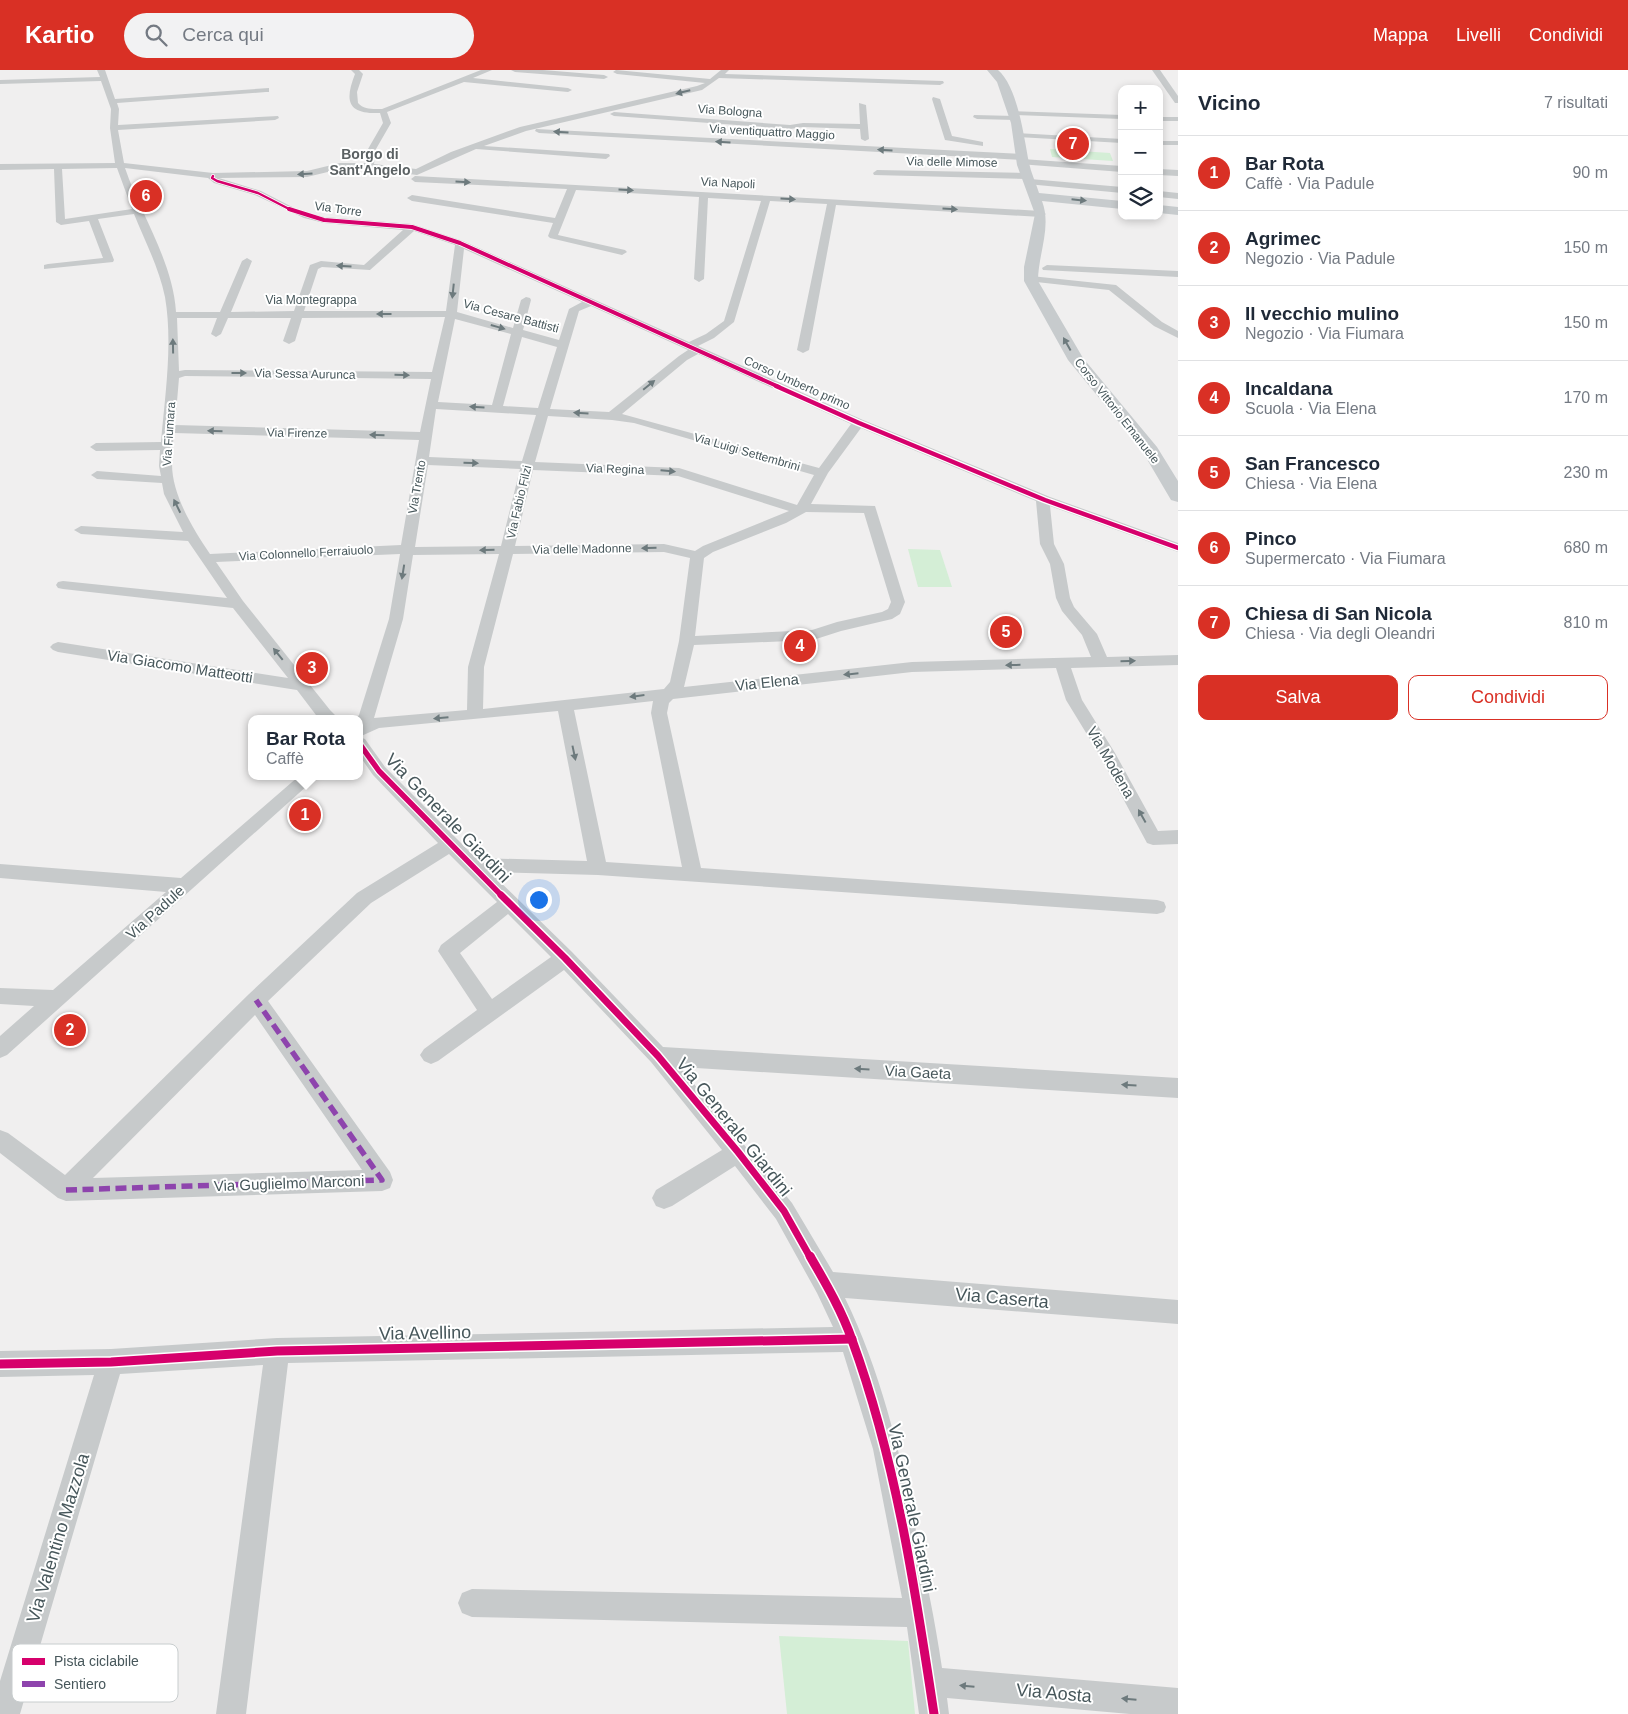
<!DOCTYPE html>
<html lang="it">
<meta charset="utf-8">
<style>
body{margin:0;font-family:Helvetica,sans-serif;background:#f2f2f3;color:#1f2937}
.controls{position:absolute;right:15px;top:15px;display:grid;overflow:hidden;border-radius:10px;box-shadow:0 2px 8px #0003}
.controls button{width:45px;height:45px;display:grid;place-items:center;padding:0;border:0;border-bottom:1px solid #e0e1e3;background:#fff;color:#1f2937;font:25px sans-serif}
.you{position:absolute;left:538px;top:829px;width:18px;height:18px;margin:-12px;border:4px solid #fff;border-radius:50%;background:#1a73e8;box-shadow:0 0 0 8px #1a73e833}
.badge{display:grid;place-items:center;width:32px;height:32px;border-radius:50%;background:#d93025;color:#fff;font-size:16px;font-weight:700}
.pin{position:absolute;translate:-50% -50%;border:2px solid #fff;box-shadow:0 1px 5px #0006}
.popup{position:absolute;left:248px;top:645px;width:115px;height:65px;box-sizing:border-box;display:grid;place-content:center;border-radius:10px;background:#fff;filter:drop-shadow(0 1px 4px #0005);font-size:16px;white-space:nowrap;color:#747a83}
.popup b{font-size:19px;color:#1f2937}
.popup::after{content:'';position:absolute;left:50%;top:100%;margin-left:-10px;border:10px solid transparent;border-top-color:#fff}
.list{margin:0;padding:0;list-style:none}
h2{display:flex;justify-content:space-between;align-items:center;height:65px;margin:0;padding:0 20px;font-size:21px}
h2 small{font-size:16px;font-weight:400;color:#747a83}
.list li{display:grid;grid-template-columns:32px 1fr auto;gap:15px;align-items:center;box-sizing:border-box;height:75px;padding:0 20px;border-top:1px solid #e0e1e3}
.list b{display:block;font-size:19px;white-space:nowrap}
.list p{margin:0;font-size:16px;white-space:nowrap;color:#747a83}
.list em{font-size:16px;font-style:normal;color:#747a83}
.actions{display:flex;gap:10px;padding:15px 20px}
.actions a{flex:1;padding:11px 0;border:1px solid #d93025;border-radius:10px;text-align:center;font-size:18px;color:#d93025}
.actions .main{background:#d93025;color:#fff}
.icon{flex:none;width:28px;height:28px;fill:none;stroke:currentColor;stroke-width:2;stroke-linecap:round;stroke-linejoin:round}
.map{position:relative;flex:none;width:1178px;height:1644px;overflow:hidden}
header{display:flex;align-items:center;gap:30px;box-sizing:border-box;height:70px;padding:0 25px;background:#d93025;color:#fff}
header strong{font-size:24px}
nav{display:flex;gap:28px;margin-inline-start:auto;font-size:18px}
.search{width:350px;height:45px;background:#f2f2f3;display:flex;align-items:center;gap:12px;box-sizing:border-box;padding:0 18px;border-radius:28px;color:#747a83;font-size:19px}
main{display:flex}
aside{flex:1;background:#fff}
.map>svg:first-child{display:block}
</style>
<header>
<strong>Kartio</strong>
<div class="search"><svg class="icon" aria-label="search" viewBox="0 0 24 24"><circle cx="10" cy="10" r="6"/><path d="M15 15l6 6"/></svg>Cerca qui</div>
<nav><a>Mappa</a><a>Livelli</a><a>Condividi</a></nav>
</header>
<main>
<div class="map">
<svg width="1178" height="1644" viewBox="0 0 1178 1644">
<rect width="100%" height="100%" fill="#f0efef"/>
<g fill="#d4eed6">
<path d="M 1050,79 L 1110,83 L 1113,91 L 1052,87 Z"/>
<path d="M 908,479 L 940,480 L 952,517 L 918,517 Z"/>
<path d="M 779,1566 L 908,1571 L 915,1644 L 787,1644 Z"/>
</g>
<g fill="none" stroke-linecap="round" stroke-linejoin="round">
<g fill="#c7cacb" fill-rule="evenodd">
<path d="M 97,0 L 105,0 L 115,29 L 269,18 L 269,22 L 266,22 L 117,33 L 119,39 L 118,55 L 278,46 L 279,48 L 275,50 L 118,60 L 124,93 L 213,103 L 307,101 L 340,93 L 366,93 L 368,79 L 383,53 L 380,43 C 348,44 344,32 355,4 L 351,0 L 359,0 L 363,4 L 357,22 L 358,33 C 364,40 373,39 382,39 L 481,0 L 492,0 L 473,8 L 568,18 L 572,20 L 568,22 L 464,12 L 387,42 L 391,53 L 376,79 L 374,94 L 416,99 L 451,82 L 520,57 L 697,16 L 705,13 L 617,4 L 613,2 L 616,0 L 710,9 L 721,0 L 729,0 L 725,4 L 943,11 L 944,13 L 940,15 L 719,8 L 702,20 L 526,61 L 484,76 L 609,84 L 610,86 L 606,89 L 476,79 L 417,105 L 370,99 L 340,99 L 307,107 L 219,108 L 261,121 L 298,140 L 324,147 L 412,154 L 463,171 L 689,272 L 706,264 L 724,251 L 761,131 L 708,128 L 704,209 L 699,212 L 694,209 L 699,127 L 576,120 L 558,165 L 625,180 L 627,182 L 622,185 L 550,168 L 548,166 L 553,153 L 412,131 L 407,128 L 412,125 L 555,148 L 567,119 L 415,112 L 411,109 L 415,106 L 1041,141 L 1046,144 L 1041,147 L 836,135 L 809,280 L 803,283 L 797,280 L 827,134 L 770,131 L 734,252 L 714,268 L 698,276 L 863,350 L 1050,427 L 1178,473 L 1178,482 L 1050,436 L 1054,474 L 1064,494 L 1070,528 L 1074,537 L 1097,564 L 1107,587 L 1178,585 L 1178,595 L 1071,598 L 1082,630 L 1115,683 L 1158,761 L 1178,760 L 1178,774 L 1153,775 L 1147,773 L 1099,684 L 1066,630 L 1056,598 L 912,602 L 673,629 L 669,633 L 667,643 L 701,798 L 1157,830 L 1164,832 L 1166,837 L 1164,842 L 1157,844 L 598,805 L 490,802 L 572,882 L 663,977 L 1178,1008 L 1178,1028 L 680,997 L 792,1133 L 833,1202 L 1178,1230 L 1178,1254 L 845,1228 C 880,1300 899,1378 915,1456 C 925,1503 935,1550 942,1598 L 1178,1618 L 1178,1644 L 1130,1644 L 947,1628 L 949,1644 L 919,1644 L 907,1557 L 472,1547 L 462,1543 L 458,1533 L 462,1523 L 472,1519 L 902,1528 L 873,1379 L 843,1282 L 288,1293 L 246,1644 L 216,1644 L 263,1295 L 120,1304 L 20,1644 L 0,1644 L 0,1611 L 94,1305 L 0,1307 L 0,1281 L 111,1279 L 277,1268 L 833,1257 L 817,1223 L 776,1149 L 735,1096 L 672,1136 L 664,1139 L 656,1136 L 652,1128 L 656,1120 L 722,1080 L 651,992 L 564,900 L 438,991 L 431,994 L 424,991 L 420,985 L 424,979 L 477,940 L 438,881 L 441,875 L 497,832 L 449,784 L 371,833 L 268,931 L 390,1102 L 393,1110 L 390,1118 L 382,1121 L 66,1131 L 58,1128 L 0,1083 L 0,1060 L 8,1063 L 65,1105 L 249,924 L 357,823 L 438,773 L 373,705 L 359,685 L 359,667 L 365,669 L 385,697 L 476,788 L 587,791 L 558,641 L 379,658 L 359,667 L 359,649 L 356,649 L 359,645 L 389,549 L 400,484 L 216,492 L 243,531 L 330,640 L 339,649 L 319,649 L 297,620 L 58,582 L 53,580 L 50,577 L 53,574 L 58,572 L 288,608 L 233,538 L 63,519 L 58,518 L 56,515 L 58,512 L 63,511 L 227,528 L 188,471 L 81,464 L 74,460 L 81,456 L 183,462 L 164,424 L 162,413 L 97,409 L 91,405 L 97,401 L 161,406 L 159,396 L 160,380 L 96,381 L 90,377 L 96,373 L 161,372 C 165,325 173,274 165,227 C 159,198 145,171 134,144 L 98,149 L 114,190 L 113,192 L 44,199 L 44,195 L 48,194 L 103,188 L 89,151 L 61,155 L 56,152 L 54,99 L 0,100 L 0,94 L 115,93 L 110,58 L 111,39 L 101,11 L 0,14 L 0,10 L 100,7 ZM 117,98 L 132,139 L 65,149 L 62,99 ZM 125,98 L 208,108 L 214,113 L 255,125 L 304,148 L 324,153 L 403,160 L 364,195 L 321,191 L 310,195 L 294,241 L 231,242 L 252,191 L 247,188 L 242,191 L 220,242 L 176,242 C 173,192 141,145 125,98 ZM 414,161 L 455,175 L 446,241 L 304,241 L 318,199 L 322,197 L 370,200 ZM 464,179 L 582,232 L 569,239 L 559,270 L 523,260 L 531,230 L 530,228 L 526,227 L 521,230 L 513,258 L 457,242 ZM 591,236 L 688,280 L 679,286 L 609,342 L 550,339 L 579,241 ZM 445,247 L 432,302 L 185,300 L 179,301 L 177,248 L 217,248 L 211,264 L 216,267 L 221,264 L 228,248 L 291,248 L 283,271 L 289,274 L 295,271 L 302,248 ZM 455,249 L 511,264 L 492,335 L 438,332 ZM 522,267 L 557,277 L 538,338 L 503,336 ZM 698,284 L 851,354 L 819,398 L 622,344 L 687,290 ZM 185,306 L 431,309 L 420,362 L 175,355 L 179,308 ZM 436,339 L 536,345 L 522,391 L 429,387 ZM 548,346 L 612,350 L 634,353 L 814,405 L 797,435 L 679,398 L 535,392 ZM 861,358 L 1036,431 L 1040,474 L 1050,494 L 1056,528 L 1062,541 L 1082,565 L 1091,587 L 912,592 L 684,617 L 694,575 L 813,570 L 841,561 L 892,549 L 900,544 L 905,532 L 875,436 L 811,434 L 828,403 ZM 174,363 L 419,370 L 401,475 L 210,484 C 193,459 172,425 172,394 C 172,384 173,373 174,363 ZM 428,395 L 520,399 L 501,476 L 415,477 ZM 533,400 L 678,406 L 789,441 L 703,476 L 695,481 L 664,474 L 515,476 ZM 806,442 L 864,443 L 891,532 L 888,539 L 882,542 L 837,552 L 812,560 L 695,566 L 704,488 L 713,482 L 786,453 ZM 664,482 L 690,488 L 679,571 L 670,612 L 664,619 L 483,639 L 484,597 L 513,484 ZM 499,484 L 468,597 L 467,640 L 374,648 L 403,549 L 413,485 ZM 653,631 L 651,643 L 682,797 L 606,792 L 574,640 ZM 508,844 L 551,887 L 492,929 L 460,883 ZM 255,945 L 362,1100 L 93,1108 Z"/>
<path d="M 511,0 L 543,0 L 604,5 L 608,7 L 604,9 L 515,2 Z"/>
<path d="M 1152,0 L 1160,0 L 1178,26 L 1178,33 L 1175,33 Z"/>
<path d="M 933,27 L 940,29 L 952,66 L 983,72 L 983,76 L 945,70 L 932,29 Z"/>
<path d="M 859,33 L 866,35 L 869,69 L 865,71 L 861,69 L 860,59 L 803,57 L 790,59 L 614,46 L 610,44 L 614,42 L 790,55 L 803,53 L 860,54 Z"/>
<path d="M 1010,41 L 1122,45 L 1122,49 L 1013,45 L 1009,43 Z"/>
<path d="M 974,45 L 1015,46 L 1019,48 L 1015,50 L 977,49 L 973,47 Z"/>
<rect x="1159" y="47" width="19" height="4"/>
<path d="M 536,59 L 1021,84 L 1025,87 L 1021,90 L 539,63 L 535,61 Z"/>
<path d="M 1015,63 L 1122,69 L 1122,73 L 1018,67 L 1015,67 Z"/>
<rect x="1159" y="71" width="19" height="4"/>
<path d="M 1022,89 L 1122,96 L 1122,102 L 1019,94 L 1019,90 Z"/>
<path d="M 1159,99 L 1178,100 L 1178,106 L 1159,105 Z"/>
<path d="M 877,100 L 1027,103 L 1031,106 L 1027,109 L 874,105 L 873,103 Z"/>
<path d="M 1030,109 L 1122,117 L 1122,123 L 1027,114 L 1027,110 Z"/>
<path d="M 1159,121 L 1178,123 L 1178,129 L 1159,127 Z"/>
<path d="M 1047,195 L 1178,201 L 1178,207 L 1043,200 L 1042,198 Z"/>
<path d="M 1031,206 L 1116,215 L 1162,252 L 1178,261 L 1178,268 L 1154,256 L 1109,220 L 1027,211 L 1027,207 Z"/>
<path d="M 299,706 L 318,706 L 7,985 L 0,988 L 0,966 L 34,936 L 0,934 L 0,918 L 53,920 L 166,822 L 0,808 L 0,794 L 181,808 Z"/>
</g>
<g fill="#c7cbcd" fill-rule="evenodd">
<path d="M 987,0 L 998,0 C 1018,17 1024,68 1029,93 C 1031,103 1036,113 1039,123 L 1122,131 L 1122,139 L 1042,131 C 1052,157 1038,184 1038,211 L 1083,288 L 1157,377 L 1178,411 L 1178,432 L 1171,430 L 1141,379 L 1068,290 L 1024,211 L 1024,197 L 1035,144 L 1017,95 L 1011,53 L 997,12 Z"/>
<path d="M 1159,135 L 1178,137 L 1178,145 L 1159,143 Z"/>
</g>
<path stroke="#8e44ad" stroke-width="5.5" stroke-dasharray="11 5.5" stroke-linecap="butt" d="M 66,1120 L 382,1110 L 256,930"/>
<g stroke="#fff" stroke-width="4">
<path id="cycleway-far5" d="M 213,106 L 212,108 L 217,111 L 258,123 L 291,140"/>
</g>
<g stroke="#fff" stroke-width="5.5">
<path id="cycleway-far4" d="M 289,139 L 324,150 L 412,157 L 460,173 L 779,317"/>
</g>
<g stroke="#fff" stroke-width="7">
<path id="cycleway-far3" d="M 776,316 L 859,353 L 1045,430 L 1178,478"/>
</g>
<g stroke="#fff" stroke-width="8">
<path id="cycleway-far2" d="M 359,673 L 379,701 L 502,826"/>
</g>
<g stroke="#fff" stroke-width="10">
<path id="cycleway-far1" d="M 501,825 L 565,888 L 658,986 L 738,1082 L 784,1141 L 810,1187"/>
</g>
<g stroke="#fff" stroke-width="12">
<g id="cycleway">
<path d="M 810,1186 C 825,1212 842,1241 852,1270 C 896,1390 915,1518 934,1644"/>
<path d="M 0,1294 L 111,1292 L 277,1281 L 852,1269"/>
</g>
</g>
<use href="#cycleway-far5" stroke="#d6006c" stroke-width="2.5"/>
<use href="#cycleway-far4" stroke="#d6006c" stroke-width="4"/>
<use href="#cycleway-far3" stroke="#d6006c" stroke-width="4.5"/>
<use href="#cycleway-far2" stroke="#d6006c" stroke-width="5.5"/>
<use href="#cycleway-far1" stroke="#d6006c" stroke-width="7"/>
<use href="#cycleway" stroke="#d6006c" stroke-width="9"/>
</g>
<defs><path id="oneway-solid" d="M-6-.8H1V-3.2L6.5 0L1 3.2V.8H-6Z" transform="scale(1.25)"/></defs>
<g fill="#6d7a7d">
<use href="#oneway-solid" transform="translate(683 22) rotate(166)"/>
<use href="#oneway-solid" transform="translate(561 62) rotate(-176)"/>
<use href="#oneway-solid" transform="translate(723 72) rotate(-177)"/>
<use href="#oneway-solid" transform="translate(885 80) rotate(-177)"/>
<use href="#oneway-solid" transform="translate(305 104) rotate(176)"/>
<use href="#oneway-solid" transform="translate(463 112) rotate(3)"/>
<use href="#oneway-solid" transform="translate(626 120) rotate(3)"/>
<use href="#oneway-solid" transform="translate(788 129) rotate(3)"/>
<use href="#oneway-solid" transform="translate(1079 130) rotate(6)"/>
<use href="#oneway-solid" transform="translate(950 139) rotate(3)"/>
<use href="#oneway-solid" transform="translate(344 196) rotate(-176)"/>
<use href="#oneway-solid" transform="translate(453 221) rotate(96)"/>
<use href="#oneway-solid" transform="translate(384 244) rotate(-180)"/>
<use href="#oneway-solid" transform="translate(498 257) rotate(16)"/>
<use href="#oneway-solid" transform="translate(1067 274) rotate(-119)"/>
<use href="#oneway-solid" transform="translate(173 276) rotate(-91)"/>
<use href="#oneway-solid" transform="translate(239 303)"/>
<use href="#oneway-solid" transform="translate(402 305) rotate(1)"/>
<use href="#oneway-solid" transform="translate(649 315) rotate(-39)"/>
<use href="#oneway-solid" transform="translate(477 337) rotate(-177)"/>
<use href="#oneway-solid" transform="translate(581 343) rotate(-176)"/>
<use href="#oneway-solid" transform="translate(215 361) rotate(-179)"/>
<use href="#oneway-solid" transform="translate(377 365) rotate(-179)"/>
<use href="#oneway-solid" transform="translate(471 393) rotate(2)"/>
<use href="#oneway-solid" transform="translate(668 401) rotate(5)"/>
<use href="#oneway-solid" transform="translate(177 436) rotate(-116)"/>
<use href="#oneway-solid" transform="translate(649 478) rotate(179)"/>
<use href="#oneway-solid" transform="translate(487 480) rotate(179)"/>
<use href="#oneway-solid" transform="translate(403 502) rotate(99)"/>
<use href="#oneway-solid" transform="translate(278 584) rotate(-129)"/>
<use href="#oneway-solid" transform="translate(1128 591) rotate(-1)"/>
<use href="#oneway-solid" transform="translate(1013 595) rotate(179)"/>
<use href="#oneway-solid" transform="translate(851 604) rotate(174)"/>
<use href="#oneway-solid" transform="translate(637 626) rotate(173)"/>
<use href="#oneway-solid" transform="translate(441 648) rotate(175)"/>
<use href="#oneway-solid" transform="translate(574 683) rotate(78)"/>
<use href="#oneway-solid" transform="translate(1142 746) rotate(-119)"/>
<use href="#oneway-solid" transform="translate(862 999) rotate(-177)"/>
<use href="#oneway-solid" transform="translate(1129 1015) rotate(-177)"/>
<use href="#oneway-solid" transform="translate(967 1616) rotate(-175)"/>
<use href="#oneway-solid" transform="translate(1129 1629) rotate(-175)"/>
</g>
<g text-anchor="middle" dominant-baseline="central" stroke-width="4" stroke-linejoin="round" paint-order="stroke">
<g font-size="12" fill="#47575b" stroke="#fff">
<text transform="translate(730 41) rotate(4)">Via Bologna</text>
<text transform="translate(772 62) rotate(3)">Via ventiquattro Maggio</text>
<text transform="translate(952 92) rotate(1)">Via delle Mimose</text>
<text transform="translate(728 113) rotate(3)">Via Napoli</text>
<text transform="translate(338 139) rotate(8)">Via Torre</text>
<text x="311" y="230">Via Montegrappa</text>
<text transform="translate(511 246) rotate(15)">Via Cesare Battisti</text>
<text transform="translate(305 304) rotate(1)">Via Sessa Aurunca</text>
<text transform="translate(797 313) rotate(24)">Corso Umberto primo</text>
<text transform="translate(1117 341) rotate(52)">Corso Vittorio Emanuele</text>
<text transform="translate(297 363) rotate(1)">Via Firenze</text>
<text transform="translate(169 364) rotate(-86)">Via Fiumara</text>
<text transform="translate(747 382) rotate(16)">Via Luigi Settembrini</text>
<text transform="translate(615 399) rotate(2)">Via Regina</text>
<text transform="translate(417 417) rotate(-80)">Via Trento</text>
<text transform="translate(519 432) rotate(-77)">Via Fabio Filzi</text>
<text transform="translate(582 479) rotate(-1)">Via delle Madonne</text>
<text transform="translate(306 483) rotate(-3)">Via Colonnello Ferraiuolo</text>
</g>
<g font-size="14" font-weight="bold" fill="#5b6163" stroke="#fff">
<text x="370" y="84">Borgo di<tspan x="370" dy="16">Sant'Angelo</tspan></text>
</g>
<g font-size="15" fill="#47575b" stroke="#fff">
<text transform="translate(180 596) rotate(9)">Via Giacomo Matteotti</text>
<text transform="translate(767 612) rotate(-6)">Via Elena</text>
<text transform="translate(1111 692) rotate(60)">Via Modena</text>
<text transform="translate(155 842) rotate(-42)">Via Padule</text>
<text transform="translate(918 1002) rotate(3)">Via Gaeta</text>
<text transform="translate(289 1113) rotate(-2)">Via Guglielmo Marconi</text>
</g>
<g font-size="18" fill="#47575b" stroke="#fff">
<text transform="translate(448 748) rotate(46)">Via Generale Giardini</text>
<text transform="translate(734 1057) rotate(51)">Via Generale Giardini</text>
<text transform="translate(1002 1228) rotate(5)">Via Caserta</text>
<text transform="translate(425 1263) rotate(-1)">Via Avellino</text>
<text transform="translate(912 1438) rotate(78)">Via Generale Giardini</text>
<text transform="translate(58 1468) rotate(-73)">Via Valentino Mazzola</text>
<text transform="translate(1054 1623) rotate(5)">Via Aosta</text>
</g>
</g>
<rect x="12" y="1574" width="166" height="58" rx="8" fill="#fff" stroke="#c8cdce" stroke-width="1"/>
<rect x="22" y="1588" width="23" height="7" fill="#d6006c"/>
<rect x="22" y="1611" width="23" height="6" fill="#8e44ad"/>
<g font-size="14" fill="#47575b">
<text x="54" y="1596">Pista ciclabile</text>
<text x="54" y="1619">Sentiero</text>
</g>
</svg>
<div class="controls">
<button>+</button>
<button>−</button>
<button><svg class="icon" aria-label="layers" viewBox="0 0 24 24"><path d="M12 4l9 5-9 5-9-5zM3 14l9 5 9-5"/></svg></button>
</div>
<div class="you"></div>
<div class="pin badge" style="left:305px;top:745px">1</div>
<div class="popup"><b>Bar Rota</b>Caffè</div>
<div class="pin badge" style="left:70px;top:960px">2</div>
<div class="pin badge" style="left:312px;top:598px">3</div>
<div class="pin badge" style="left:800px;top:576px">4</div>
<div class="pin badge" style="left:1006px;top:562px">5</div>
<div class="pin badge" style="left:146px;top:126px">6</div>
<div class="pin badge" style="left:1073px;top:74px">7</div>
</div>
<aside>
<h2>Vicino<small>7 risultati</small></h2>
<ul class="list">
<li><span class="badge">1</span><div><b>Bar Rota</b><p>Caffè · Via Padule</p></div><em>90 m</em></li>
<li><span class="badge">2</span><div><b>Agrimec</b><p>Negozio · Via Padule</p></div><em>150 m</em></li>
<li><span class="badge">3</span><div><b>Il vecchio mulino</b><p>Negozio · Via Fiumara</p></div><em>150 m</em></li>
<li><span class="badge">4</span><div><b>Incaldana</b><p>Scuola · Via Elena</p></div><em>170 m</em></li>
<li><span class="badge">5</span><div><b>San Francesco</b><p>Chiesa · Via Elena</p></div><em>230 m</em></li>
<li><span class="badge">6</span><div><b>Pinco</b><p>Supermercato · Via Fiumara</p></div><em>680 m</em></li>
<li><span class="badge">7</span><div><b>Chiesa di San Nicola</b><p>Chiesa · Via degli Oleandri</p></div><em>810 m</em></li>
</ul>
<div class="actions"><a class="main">Salva</a><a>Condividi</a></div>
</aside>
</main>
